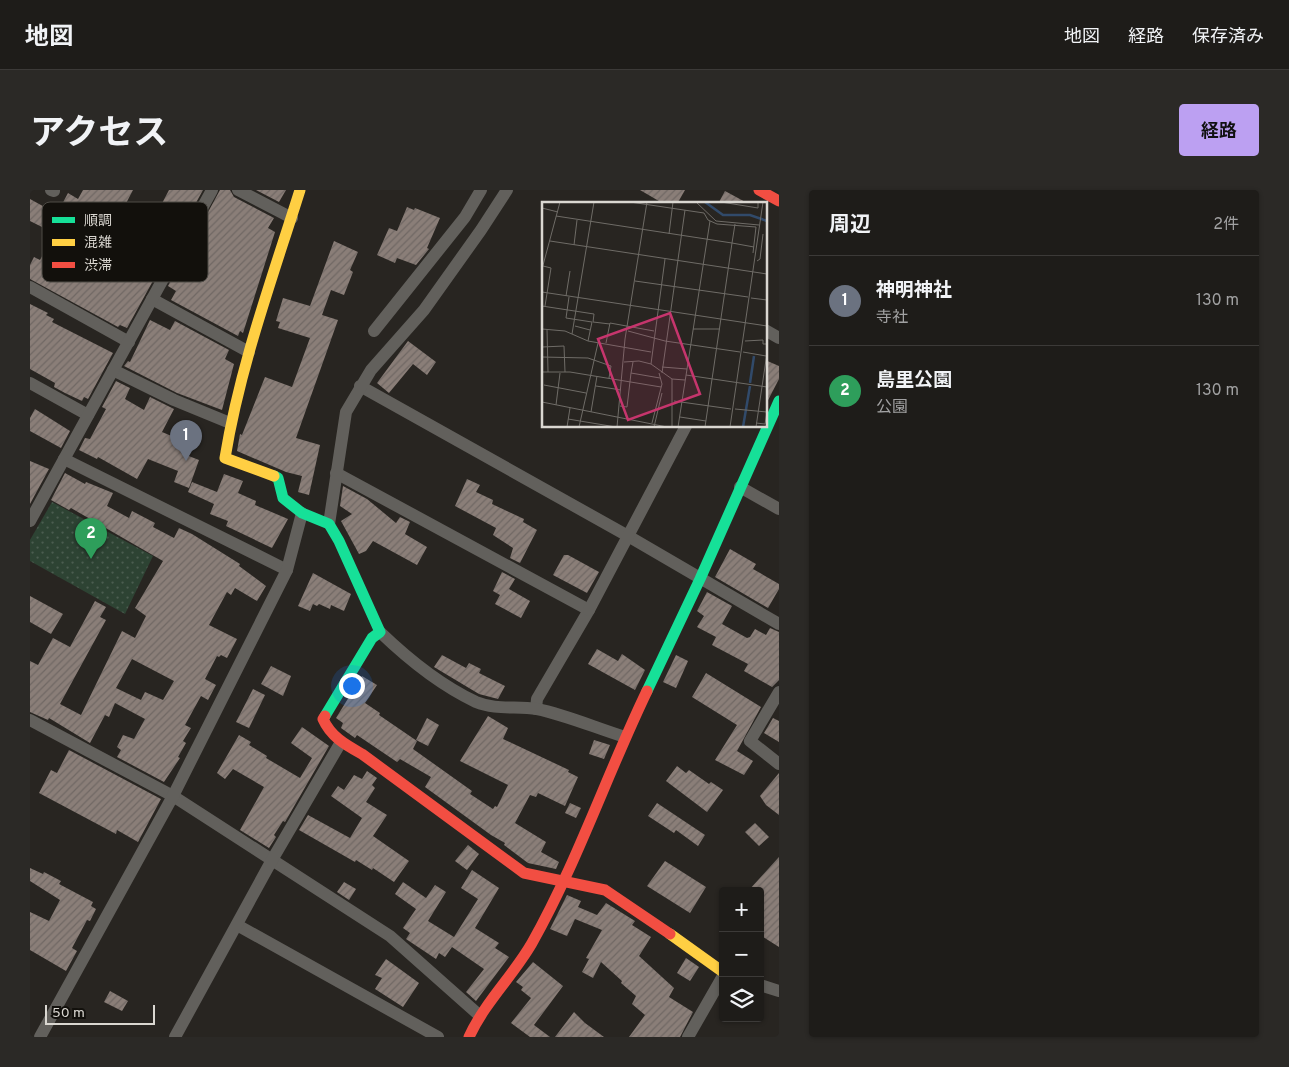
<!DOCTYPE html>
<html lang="ja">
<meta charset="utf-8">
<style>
body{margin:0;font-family:Overpass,"Noto Sans JP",sans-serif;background:#2b2926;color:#f1f3f6}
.controls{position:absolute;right:15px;bottom:15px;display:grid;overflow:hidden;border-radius:5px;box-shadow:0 1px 4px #0004}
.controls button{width:45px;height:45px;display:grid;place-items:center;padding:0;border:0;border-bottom:1px solid #3c3a38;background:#1e1c19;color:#f1f3f6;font:25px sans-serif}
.scale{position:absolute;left:15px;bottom:12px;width:110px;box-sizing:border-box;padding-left:5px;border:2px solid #dad7d1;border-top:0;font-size:14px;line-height:18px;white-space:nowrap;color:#dad7d1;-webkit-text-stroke:4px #12100c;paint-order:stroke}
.you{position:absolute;left:321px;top:495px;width:18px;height:18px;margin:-12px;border:4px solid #fff;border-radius:50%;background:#1a73e8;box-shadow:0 0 0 8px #1a73e833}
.badge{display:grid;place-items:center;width:32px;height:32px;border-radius:50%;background:#bca0f2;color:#fff;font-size:16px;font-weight:700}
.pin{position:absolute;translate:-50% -41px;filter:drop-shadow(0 1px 2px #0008)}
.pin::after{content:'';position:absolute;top:26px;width:18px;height:15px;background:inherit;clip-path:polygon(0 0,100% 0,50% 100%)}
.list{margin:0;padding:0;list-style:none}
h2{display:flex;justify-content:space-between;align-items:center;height:65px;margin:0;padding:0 20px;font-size:21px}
h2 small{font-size:16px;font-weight:400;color:#a1a1a2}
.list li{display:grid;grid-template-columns:32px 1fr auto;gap:15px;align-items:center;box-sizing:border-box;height:90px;padding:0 20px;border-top:1px solid #3c3a38}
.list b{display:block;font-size:19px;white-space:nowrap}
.list p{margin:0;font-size:16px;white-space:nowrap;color:#a1a1a2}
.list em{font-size:16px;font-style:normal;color:#a1a1a2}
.icon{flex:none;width:28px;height:28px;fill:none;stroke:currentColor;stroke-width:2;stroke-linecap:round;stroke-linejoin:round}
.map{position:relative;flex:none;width:749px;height:847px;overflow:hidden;border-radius:5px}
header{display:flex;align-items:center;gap:30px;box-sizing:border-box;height:70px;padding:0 25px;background:#1e1c19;border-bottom:1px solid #3c3a38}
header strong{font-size:24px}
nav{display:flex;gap:28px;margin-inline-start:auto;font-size:18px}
.intro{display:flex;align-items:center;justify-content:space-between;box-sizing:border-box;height:120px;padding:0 30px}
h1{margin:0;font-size:35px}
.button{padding:12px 22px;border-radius:5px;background:#bca0f2;color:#111;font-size:18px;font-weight:700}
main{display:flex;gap:30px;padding:0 30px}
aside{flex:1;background:#1e1c19;border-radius:5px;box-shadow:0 1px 4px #0004}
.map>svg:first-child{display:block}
</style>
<header>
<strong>地図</strong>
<nav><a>地図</a><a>経路</a><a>保存済み</a></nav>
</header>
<div class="intro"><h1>アクセス</h1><a class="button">経路</a></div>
<main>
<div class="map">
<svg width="749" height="847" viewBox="0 0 749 847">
<defs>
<pattern id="park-dots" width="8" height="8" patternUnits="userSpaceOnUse" patternTransform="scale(1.25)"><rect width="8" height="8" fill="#2d4333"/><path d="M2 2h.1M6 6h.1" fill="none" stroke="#4b5d50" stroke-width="1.8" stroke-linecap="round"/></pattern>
<pattern id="building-hatch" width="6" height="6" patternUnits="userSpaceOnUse" patternTransform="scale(1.25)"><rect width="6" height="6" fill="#8a7e78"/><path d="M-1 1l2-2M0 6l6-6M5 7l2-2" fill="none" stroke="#706864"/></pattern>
</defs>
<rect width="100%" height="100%" fill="#282521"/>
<path fill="url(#park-dots)" d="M 22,312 L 123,366 L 95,424 L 0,371 L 0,350 Z"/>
<g fill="url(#building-hatch)" fill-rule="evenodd">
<path d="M 53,0 L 103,0 L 90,25 L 118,40 L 139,0 L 173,0 L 97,138 L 90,135 L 88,137 L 0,89 L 0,75 L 4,67 L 10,70 L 24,44 L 33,49 L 45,27 L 30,18 L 38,3 L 48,9 Z"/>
<path d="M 190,0 L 200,0 L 204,7 L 244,28 L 238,38 L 245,42 L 213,143 L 210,141 L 208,146 L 141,110 L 146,101 L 138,96 Z"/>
<path d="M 226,0 L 256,0 L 249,12 Z"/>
<path d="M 610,0 L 655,0 L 647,14 L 634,14 Z"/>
<path d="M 695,1 L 719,14 L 688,14 Z"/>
<path d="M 0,9 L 20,20 L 12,37 L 0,31 Z"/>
<path d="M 377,17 L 384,20 L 385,18 L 410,28 L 397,58 L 399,59 L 386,75 L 367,68 L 365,73 L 347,65 L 359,38 L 367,41 Z"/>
<path d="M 304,51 L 328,62 L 320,80 L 323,82 L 314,105 L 301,100 L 292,125 L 308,130 L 266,248 L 290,255 L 279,305 L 268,302 L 272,286 L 256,282 L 207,261 L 210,244 L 212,245 L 235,187 L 262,197 L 280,148 L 248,138 L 250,132 L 246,131 L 253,108 L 280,116 Z"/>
<path d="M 0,114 L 18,123 L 16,125 L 24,129 L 22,132 L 83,163 L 58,209 L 54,207 L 52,211 L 35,203 L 24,197 L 25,193 L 0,179 Z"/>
<path d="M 120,130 L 140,140 L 145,131 L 199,160 L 195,169 L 204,174 L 192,220 L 147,203 L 94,176 L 98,171 L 100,172 Z"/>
<path d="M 378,151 L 406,172 L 397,185 L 383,174 L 359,203 L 347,193 Z"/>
<path d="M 735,170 L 749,176 L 749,189 L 735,216 Z"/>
<path d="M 86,191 L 100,198 L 95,209 L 114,220 L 120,207 L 144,219 L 132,242 L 144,247 L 143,250 L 150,253 L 149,257 L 152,259 L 151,263 L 169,270 L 159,298 L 144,292 L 148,281 L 118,269 L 107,289 L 68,267 L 67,269 L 49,260 L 55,248 L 60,249 L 76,219 L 72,217 Z"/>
<path d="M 5,219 L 40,241 L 31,258 L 0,241 L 0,228 Z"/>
<path d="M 0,271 L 19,279 L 0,314 Z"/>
<path d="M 35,283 L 55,294 L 56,292 L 83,303 L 77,316 L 99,328 L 102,321 L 125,333 L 123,337 L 144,348 L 149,338 L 162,344 L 210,374 L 209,376 L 236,396 L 227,411 L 205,398 L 201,405 L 197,402 L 179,435 L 207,449 L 197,468 L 191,465 L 189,467 L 187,466 L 175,489 L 186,495 L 178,510 L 171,506 L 155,535 L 161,538 L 153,551 L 156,553 L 148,567 L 150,568 L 134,592 L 87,567 L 91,560 L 87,557 L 93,545 L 104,549 L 115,529 L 85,513 L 79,527 L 75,525 L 60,553 L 19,528 L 18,530 L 0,522 L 0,471 L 8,475 L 23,448 L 40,457 L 65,411 L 76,417 L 70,427 L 76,430 L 30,514 L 51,525 L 92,441 L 105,448 L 116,426 L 105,418 L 133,371 L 41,318 L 39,320 L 21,310 ZM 102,469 L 144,491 L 133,510 L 115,502 L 111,510 L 86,498 Z"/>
<path d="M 194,284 L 213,291 L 208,303 L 226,311 L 225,315 L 258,329 L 242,358 L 196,336 L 198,331 L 180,324 L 184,314 L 158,302 L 162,292 L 187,302 Z"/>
<path d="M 437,289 L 450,295 L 446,302 L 463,310 L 462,314 L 494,329 L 493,332 L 507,340 L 490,373 L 480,368 L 483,358 L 463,345 L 466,338 L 425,316 Z"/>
<path d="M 313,296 L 337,309 L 366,333 L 370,327 L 380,332 L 375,344 L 397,357 L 387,375 L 343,351 L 336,361 L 329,364 L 311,331 L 322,324 L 310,316 Z"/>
<path d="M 700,359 L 726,374 L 723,379 L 749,394 L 749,399 L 738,418 L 685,387 Z"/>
<path d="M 534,365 L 538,365 L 569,382 L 557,403 L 523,385 Z"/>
<path d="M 472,382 L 485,389 L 479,399 L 500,411 L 491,428 L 465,414 L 470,405 L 463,401 Z"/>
<path d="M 283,383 L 321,404 L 314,421 L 301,415 L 300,419 L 289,414 L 287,416 L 283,414 L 280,421 L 268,416 Z"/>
<path d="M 677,402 L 702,416 L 692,434 L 717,448 L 720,447 L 725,439 L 736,445 L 740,438 L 749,442 L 749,490 L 742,497 L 714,481 L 718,474 L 682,455 L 686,447 L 667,437 L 674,426 L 667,421 Z"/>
<path d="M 0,406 L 33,424 L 21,444 L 0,432 Z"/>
<path d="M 567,459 L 588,471 L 592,464 L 615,480 L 605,500 L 558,474 Z"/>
<path d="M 412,465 L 436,478 L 439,473 L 451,479 L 449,483 L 475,496 L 468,509 L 449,504 L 404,477 Z"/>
<path d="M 646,465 L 658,471 L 646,498 L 633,492 Z"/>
<path d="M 241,476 L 261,486 L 253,506 L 231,494 Z"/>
<path d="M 676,483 L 731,517 L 707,561 L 723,571 L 714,585 L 685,570 L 707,535 L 662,507 Z"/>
<path d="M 332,486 L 347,495 L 335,513 L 350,523 L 349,525 L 387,551 L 383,559 L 442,601 L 440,604 L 463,619 L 465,616 L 467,617 L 478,595 L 430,571 L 458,526 L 478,538 L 473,549 L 539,580 L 538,582 L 548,587 L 535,616 L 508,603 L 506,607 L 500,605 L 485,633 L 516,652 L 511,662 L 529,672 L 526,679 L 498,673 L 474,655 L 475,653 L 461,645 L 395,597 L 401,587 L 370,569 L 367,572 L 327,545 L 325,548 L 311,538 L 313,533 L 306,528 Z"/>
<path d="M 223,499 L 235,505 L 219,538 L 206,532 Z"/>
<path d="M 397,528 L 409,535 L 398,556 L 386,550 Z"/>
<path d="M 743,528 L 749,531 L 749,552 L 734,543 Z"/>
<path d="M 272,537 L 299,556 L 255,632 L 253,631 L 244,645 L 246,647 L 239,658 L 210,640 L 234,597 L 203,579 L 195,589 L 187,583 L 209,545 L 221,552 L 219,555 L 237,566 L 236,568 L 270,588 L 282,568 L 261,553 Z"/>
<path d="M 564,550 L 580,555 L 574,569 L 559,564 Z"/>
<path d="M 39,560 L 131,609 L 108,652 L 87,640 L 86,644 L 9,603 L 21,580 L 27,583 Z"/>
<path d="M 647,576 L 656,583 L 659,580 L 679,594 L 681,592 L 693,600 L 677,622 L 636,591 Z"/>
<path d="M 337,581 L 347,588 L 342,595 L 345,598 L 336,612 L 357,625 L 343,646 L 379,671 L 364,692 L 343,678 L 342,680 L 326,670 L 325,672 L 269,640 L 278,625 L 320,648 L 332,628 L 301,606 L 308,596 L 314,600 L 324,585 L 332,589 Z"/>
<path d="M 749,583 L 749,625 L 736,615 L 730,606 Z"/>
<path d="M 540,613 L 551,618 L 546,628 L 535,623 Z"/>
<path d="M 627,613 L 675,645 L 668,656 L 646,640 L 644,643 L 618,626 Z"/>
<path d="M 725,633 L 739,647 L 729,656 L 715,642 Z"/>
<path d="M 438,655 L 449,664 L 437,680 L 425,671 Z"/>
<path d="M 749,667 L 749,757 L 730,745 L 730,701 L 718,701 Z"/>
<path d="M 635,671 L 676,697 L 660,723 L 617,696 Z"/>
<path d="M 0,678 L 13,684 L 14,682 L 31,691 L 29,694 L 63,712 L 61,716 L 66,719 L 60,731 L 57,730 L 42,758 L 47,761 L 36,781 L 0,760 L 0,722 L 19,731 L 30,710 L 0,691 Z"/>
<path d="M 442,680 L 469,698 L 445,738 L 469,753 L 465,758 L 479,767 L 446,811 L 436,802 L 454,779 L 422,757 L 415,767 L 409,763 L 406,769 L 376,749 L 380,743 L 373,738 L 386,719 L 365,704 L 373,692 L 396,708 L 405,695 L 416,702 L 398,731 L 424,747 L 448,709 L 431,698 Z"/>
<path d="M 314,692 L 326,699 L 319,710 L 307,702 Z"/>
<path d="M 537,705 L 551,711 L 548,717 L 567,725 L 576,713 L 605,731 L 602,735 L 621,747 L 609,766 L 644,798 L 639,807 L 663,822 L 650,847 L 599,847 L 615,825 L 602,814 L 606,806 L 591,793 L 592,791 L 571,772 L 563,788 L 552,782 L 559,769 L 556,768 L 572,740 L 545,729 L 537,746 L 520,739 Z"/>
<path d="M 656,768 L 669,777 L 660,791 L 647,783 Z"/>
<path d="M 356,769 L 389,793 L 373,817 L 345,799 L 352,788 L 345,785 Z"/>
<path d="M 503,772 L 533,796 L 504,835 L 520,847 L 500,847 L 481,833 L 501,808 L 491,800 L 493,797 L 486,792 Z"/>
<path d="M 80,801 L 98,811 L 92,821 L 74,812 Z"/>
<path d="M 544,822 L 555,833 L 574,847 L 525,847 Z"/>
</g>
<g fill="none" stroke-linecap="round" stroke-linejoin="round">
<g stroke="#62605c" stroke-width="12">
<path d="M 21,0 L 24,1"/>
<path d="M 208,0 L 262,28"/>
<path d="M 0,97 L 99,152"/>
<path d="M 122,109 L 219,162"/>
<path d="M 735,140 L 749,148"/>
<path d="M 344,141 L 435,27 L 451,0"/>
<path d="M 83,180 L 144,210 L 200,233"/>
<path d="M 0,193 L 58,225"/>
<path d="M 330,196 L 598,346 L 749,434"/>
<path d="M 34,269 L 257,380"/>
<path d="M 306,283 L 559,420 L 507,509 L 506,519"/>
<path d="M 710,297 L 749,319"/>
<path d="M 0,331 L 182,0"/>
<path d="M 299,334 L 316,222 L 341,180 L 394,120 L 451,40 L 477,0"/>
<path d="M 559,420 L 656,236"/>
<path d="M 350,442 C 378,469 410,495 446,512 C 465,520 486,516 507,519 C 536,525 566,538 595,547"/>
<path d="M 749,502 L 720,551 L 749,574"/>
<path d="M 0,530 L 143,606 L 360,746 L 449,825"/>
<path d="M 207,735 L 408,847"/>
<path d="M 730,795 L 749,801"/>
<path d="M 10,847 L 143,606 L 257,380 L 272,323"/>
<path d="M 145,847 L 242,670 L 311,552"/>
<path d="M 658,847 L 693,786"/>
</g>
<g stroke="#16e098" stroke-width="11">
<path d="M 244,286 L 248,288 L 253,308 L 272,323 L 299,334 L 309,351 L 350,442 L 342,448 L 295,526"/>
<path d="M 617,501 L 670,389 L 749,211"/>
</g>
<g stroke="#ffcf43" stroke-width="11">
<path d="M 244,286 L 195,268 C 210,176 242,89 270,0"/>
<path d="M 640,744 L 693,782"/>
</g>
<g stroke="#f24e42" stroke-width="11">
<path d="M 729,0 L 749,11"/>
<path d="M 295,526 L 293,529 C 301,547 316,555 332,564 L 494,683 L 575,700 L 640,744"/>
<path d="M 439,847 C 455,812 483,786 502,753 C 547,673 577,584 617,501"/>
</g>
</g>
<g transform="translate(512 12)">
<rect width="225" height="225" fill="#282521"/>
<path fill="none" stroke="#314a6a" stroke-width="2.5" d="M 163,0 L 181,13 L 208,13 L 225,19M 208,181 L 212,154M 201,225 L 208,184"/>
<path fill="none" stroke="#6f6c67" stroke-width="1" d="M 88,0 L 162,11 L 166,18 L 175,22 L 214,25 L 211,51M 154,0 L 174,19 L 217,23M 179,0 L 216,6 L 216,0M 0,6 L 16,10M 14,14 L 190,41 L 163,225M 193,22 L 190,41 L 212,45M 127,32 L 131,0M 8,39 L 225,72M 32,43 L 35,18M 123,57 L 109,162 L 130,177 L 143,178M 215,59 L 218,57 L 221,32M 1,64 L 9,66 L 3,104M 0,67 L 18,0M 93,79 L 206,95M 0,90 L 225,124M 24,94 L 28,69M 27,95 L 24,116 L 50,120 L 46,139 L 109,150M 209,96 L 225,98M 0,104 L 52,112 L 51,120M 51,120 L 68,122M 33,124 L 48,128M 0,127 L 23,129 L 46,139M 5,127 L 6,170M 151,127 L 178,127M 86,129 L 123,139 L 198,150M 30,132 L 52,0M 203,139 L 221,138 L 221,142 L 225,142M 64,141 L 68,121 L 112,129M 0,145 L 22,144 L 23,170M 201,150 L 224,154M 0,155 L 46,156 L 69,164 L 67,176M 82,160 L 97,159 L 109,162M 91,160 L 89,171 L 118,176M 120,165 L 145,167M 0,170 L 28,170 L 119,185M 120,171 L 143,8M 144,173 L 225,185M 2,183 L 44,191M 54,184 L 79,188M 132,199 L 189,207M 0,200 L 125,225M 14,203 L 18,171M 78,204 L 85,205 L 89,171M 193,207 L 225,210M 49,210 L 55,174M 138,215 L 164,219M 26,217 L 74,225M 110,221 L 120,182 L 117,171M 214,221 L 223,222 L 225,210M 25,225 L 28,206M 37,225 L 56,141M 75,225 L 83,137 L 105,0M 112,225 L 120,191M 130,225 L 130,177M 136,225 L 168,19M 188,225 L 221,0M 214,225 L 225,151"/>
<path fill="#c6356d" fill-opacity="0.15" stroke="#c6356d" stroke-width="2.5" d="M 128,111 L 158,192 L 86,218 L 56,137 Z"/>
<rect width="225" height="225" fill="none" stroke="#dad7d1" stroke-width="2.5"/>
</g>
<rect x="12" y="12" width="166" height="80" rx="8" fill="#12100c" stroke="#4e4c47" stroke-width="1"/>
<rect x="22" y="27" width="23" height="6" fill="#16e098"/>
<rect x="22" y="49" width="23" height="7" fill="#ffcf43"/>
<rect x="22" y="72" width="23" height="6" fill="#f24e42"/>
<g font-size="14" fill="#dad7d1">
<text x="54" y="35">順調</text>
<text x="54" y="57">混雑</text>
<text x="54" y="80">渋滞</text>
</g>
</svg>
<div class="controls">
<button>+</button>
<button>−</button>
<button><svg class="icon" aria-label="layers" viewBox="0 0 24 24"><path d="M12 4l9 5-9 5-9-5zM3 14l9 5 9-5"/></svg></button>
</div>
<div class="scale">50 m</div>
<div class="you"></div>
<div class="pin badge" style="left:156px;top:271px;background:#6b7280">1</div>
<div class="pin badge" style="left:61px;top:369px;background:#2e9e5b">2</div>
</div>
<aside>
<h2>周辺<small>2件</small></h2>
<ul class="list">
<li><span class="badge" style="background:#6b7280">1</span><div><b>神明神社</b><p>寺社</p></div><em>130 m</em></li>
<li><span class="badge" style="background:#2e9e5b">2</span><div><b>島里公園</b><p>公園</p></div><em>130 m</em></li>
</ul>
</aside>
</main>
